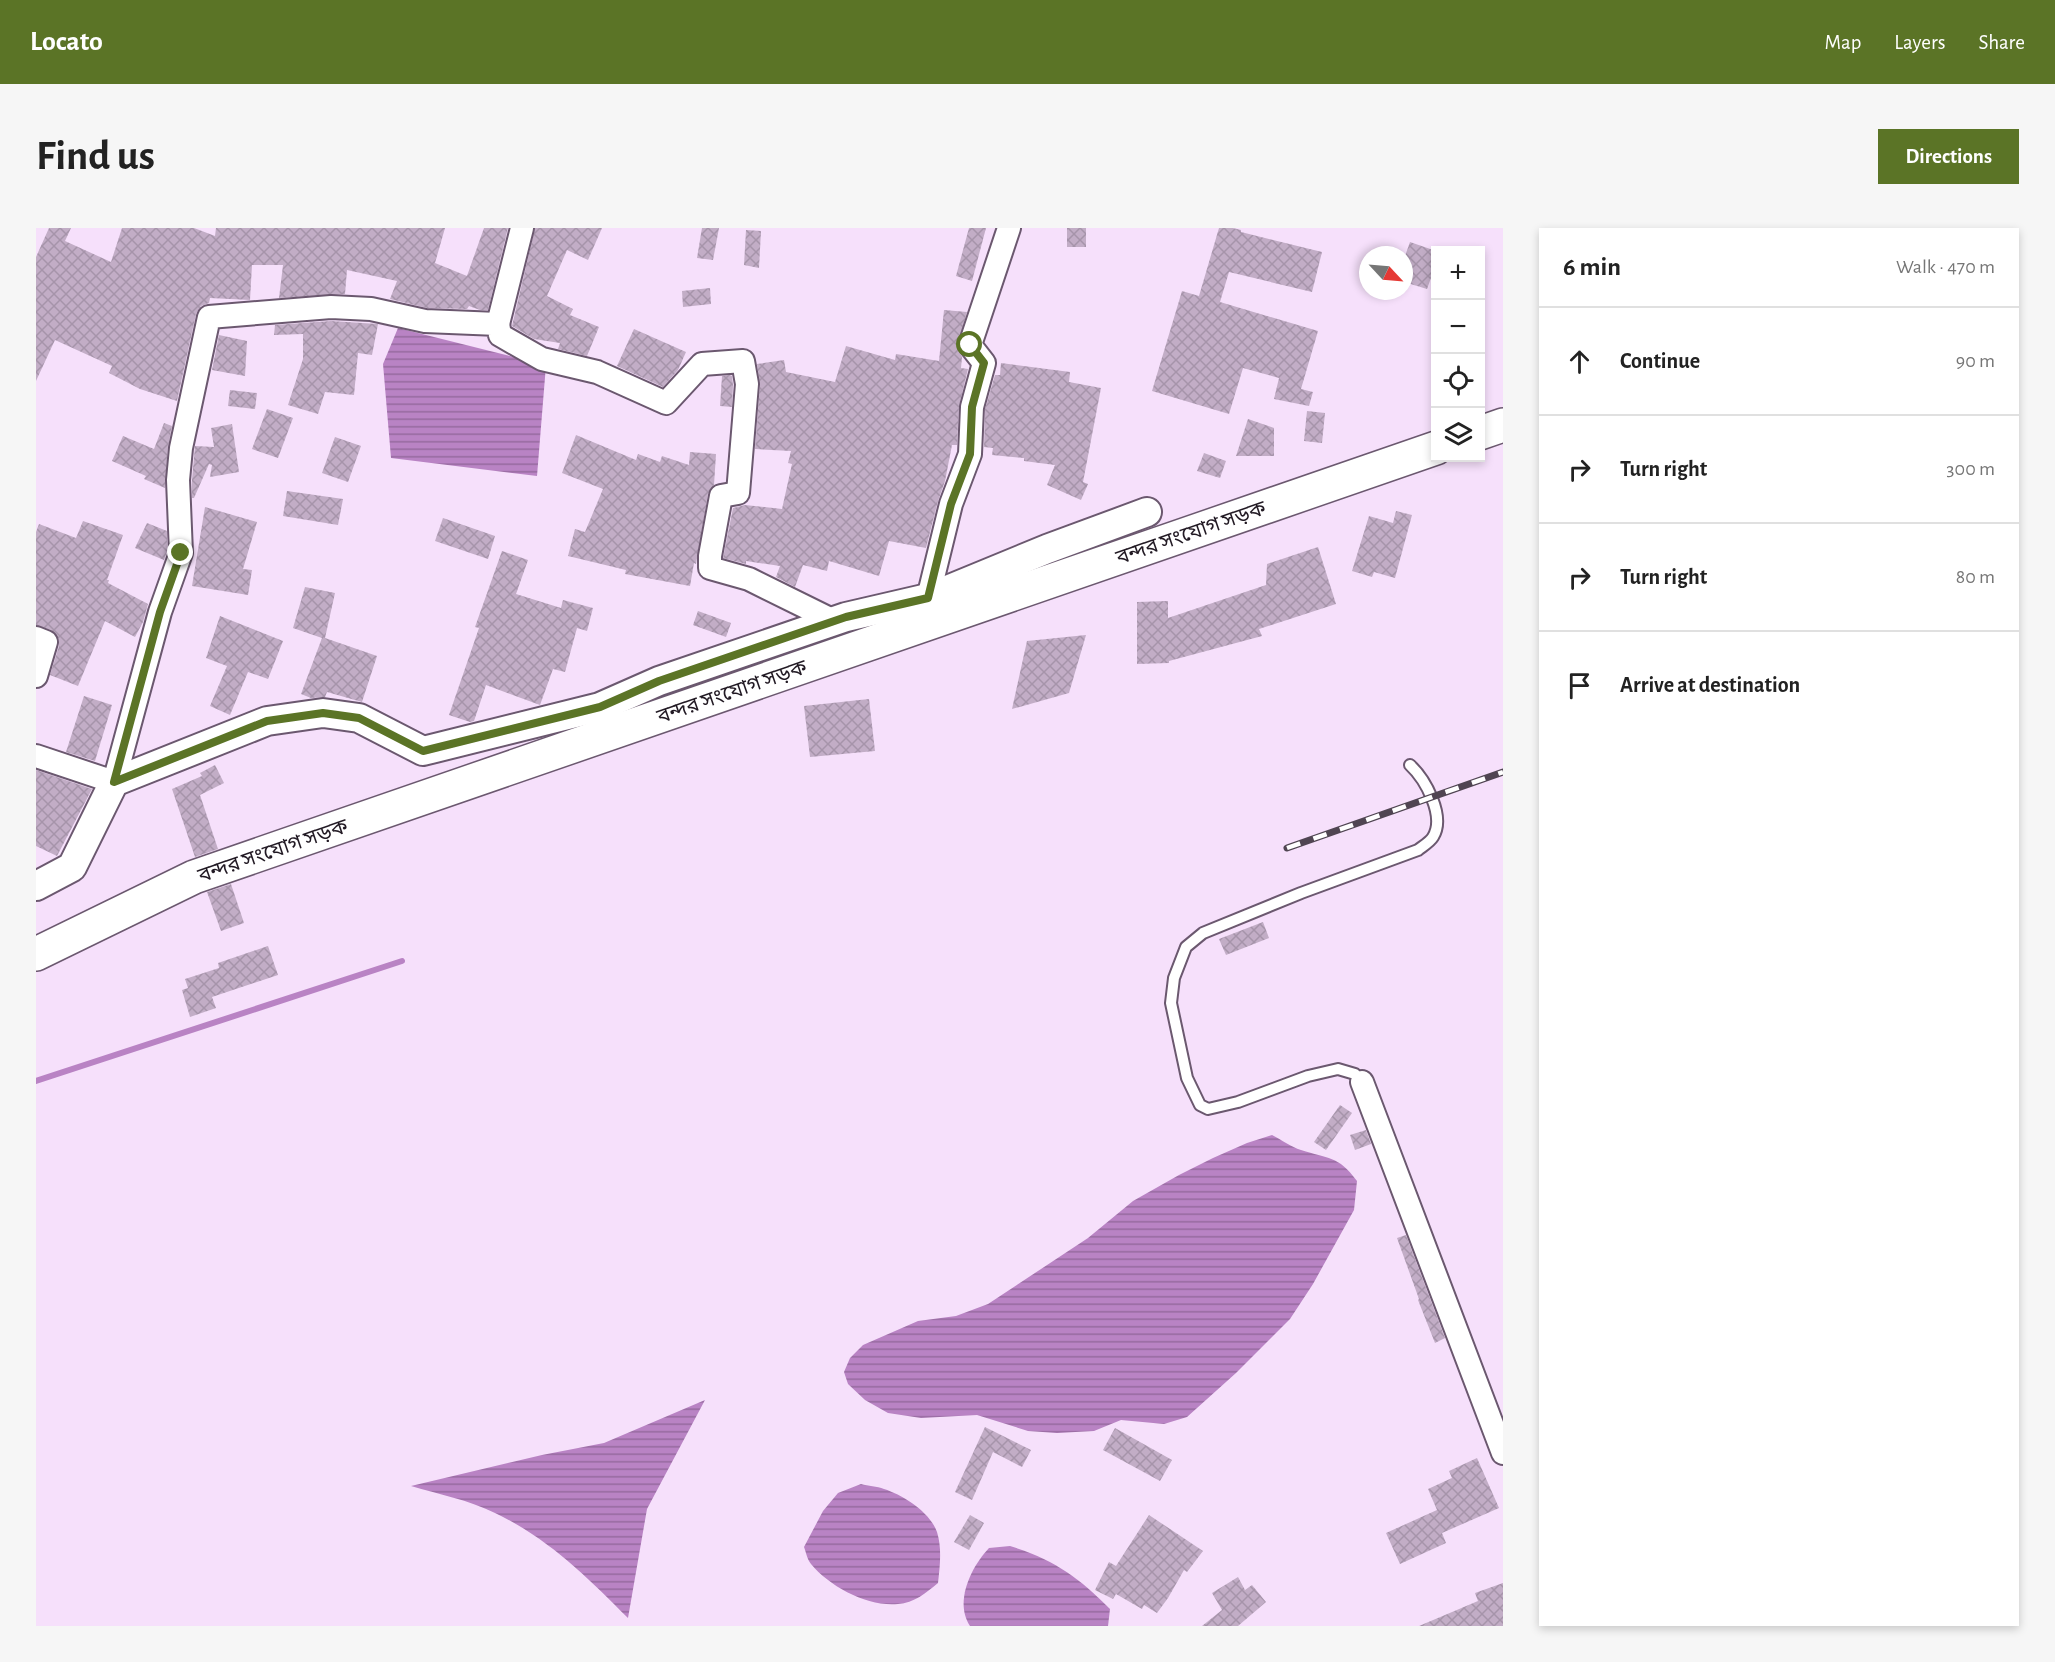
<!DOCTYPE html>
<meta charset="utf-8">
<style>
body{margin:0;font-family:"Alegreya Sans","Noto Sans Bengali",sans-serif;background:#f6f6f6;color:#222}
.controls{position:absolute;right:18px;top:18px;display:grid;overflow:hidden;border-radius:0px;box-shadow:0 3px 9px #0003}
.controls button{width:54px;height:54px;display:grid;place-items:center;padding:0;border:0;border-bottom:2px solid #e0e0e0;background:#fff;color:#222;font:30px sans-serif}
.compass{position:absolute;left:1323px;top:18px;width:54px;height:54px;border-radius:50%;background:#fff;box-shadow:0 3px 9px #0003;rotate:116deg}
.stop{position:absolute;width:18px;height:18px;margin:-14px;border:4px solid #5b7426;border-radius:50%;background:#fff}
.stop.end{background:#5b7426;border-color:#fff;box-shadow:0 2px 6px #0008}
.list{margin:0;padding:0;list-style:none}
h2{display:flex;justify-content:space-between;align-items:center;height:78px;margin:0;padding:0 24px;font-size:26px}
h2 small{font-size:20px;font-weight:400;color:#767676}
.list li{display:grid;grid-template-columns:39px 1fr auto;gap:18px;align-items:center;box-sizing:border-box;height:108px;padding:0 24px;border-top:2px solid #e0e0e0}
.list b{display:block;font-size:22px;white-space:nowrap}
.list em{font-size:20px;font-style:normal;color:#767676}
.icon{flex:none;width:33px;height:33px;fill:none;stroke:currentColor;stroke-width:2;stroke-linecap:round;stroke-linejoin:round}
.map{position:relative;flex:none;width:1467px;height:1398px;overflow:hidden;border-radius:0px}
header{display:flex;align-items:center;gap:36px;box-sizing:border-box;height:84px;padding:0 30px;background:#5b7426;color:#fff}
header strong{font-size:28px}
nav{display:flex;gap:33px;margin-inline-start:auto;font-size:21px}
.intro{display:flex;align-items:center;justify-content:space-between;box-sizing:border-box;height:144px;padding:0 36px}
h1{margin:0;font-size:42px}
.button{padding:15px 27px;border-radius:0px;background:#5b7426;color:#fff;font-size:21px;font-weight:700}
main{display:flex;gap:36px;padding:0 36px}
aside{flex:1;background:#fff;border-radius:0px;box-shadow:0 3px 9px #0003}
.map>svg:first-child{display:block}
</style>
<header>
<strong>Locato</strong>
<nav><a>Map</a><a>Layers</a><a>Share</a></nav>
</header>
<div class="intro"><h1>Find us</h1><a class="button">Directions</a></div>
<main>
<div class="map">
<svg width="1467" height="1398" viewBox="0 0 1467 1398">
<defs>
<pattern id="water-rules" width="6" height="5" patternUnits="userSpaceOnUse" patternTransform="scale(1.5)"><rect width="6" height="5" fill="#b983c4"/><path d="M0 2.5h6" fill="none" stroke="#966a9f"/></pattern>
<pattern id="building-cross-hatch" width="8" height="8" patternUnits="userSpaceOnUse" patternTransform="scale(1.5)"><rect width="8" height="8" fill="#c2adc6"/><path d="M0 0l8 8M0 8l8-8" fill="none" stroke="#a694aa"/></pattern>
</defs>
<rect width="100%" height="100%" fill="#f6e0fb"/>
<g fill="url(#water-rules)">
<path d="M 362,100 L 510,137 L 501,248 L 355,230 L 347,136 Z"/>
<path d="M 1236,907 C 1246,912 1255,919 1265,922 C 1292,931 1302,927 1321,953 L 1318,982 L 1277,1056 L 1254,1091 L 1200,1145 L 1151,1189 L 1128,1196 L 1085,1192 L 1058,1203 L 1021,1205 L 992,1203 L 941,1187 L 885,1190 L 852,1185 L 829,1172 L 812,1156 L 808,1144 L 814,1130 L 827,1117 L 882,1093 L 920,1088 L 952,1076 L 1052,1010 L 1097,973 L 1143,947 L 1177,930 L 1211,915 Z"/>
<path d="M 669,1172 L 611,1281 L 592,1390 C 551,1349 512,1310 459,1285 C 433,1272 402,1266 375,1258 L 506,1227 L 568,1215 Z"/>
<path d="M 825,1256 C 832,1258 841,1258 848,1261 C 867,1267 894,1284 901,1304 C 906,1320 904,1338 902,1355 C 890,1365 878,1375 862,1376 C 832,1379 794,1359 775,1336 C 771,1331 770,1324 768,1319 L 787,1283 L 802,1265 Z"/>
<path d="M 974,1318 C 1019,1332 1042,1349 1074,1381 L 1072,1398 L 934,1398 C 918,1374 935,1339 953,1320 Z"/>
</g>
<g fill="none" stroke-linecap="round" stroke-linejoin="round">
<path stroke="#b983c4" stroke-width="6" d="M 0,853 L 366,733"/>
</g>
<g fill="url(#building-cross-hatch)">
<path d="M 13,0 L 35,0 L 29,13 L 75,34 L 86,0 L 158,0 L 179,8 L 180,0 L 409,0 L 399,35 L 431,48 L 448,0 L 472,0 L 452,82 L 444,82 L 433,78 L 431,81 L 391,80 L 354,71 L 361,53 L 311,42 L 309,66 L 243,70 L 247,37 L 216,37 L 214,72 L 174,70 L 173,75 L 165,78 L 160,86 L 141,173 L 104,161 L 73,145 L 76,138 L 19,112 L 0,153 L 0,29 Z"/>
<path d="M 499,0 L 566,0 L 552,32 L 531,22 L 511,68 L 537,81 L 534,87 L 563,99 L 551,128 L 522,121 L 524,115 L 498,111 L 476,98 Z"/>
<path d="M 666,0 L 683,0 L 677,32 L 661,30 Z"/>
<path d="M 933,0 L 950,0 L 936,53 L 920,48 Z"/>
<rect x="1031" y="0" width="19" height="19"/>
<path d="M 1183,0 L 1197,0 L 1205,2 L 1205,4 L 1286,24 L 1276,64 L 1193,44 L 1184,74 L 1282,103 L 1265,161 L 1277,164 L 1273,178 L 1238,171 L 1243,150 L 1207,140 L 1193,186 L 1116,163 L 1146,63 L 1163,68 Z"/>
<path d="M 710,2 L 725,3 L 723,40 L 708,37 Z"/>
<path d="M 1374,14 L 1400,23 L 1400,36 L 1391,61 L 1368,54 L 1368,31 Z"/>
<path d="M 674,60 L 675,76 L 647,79 L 646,63 Z"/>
<path d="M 908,82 L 931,84 L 921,119 L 926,129 L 925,140 L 932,141 L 923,178 L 921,217 L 916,217 L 909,253 L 902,273 L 890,320 L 853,313 L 843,348 L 793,333 L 791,343 L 767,337 L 759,359 L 740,349 L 744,338 L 710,333 L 710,336 L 687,330 L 697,280 L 709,277 L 746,281 L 756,236 L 752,235 L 755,223 L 719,221 L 724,157 L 721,136 L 748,132 L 750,144 L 799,154 L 810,118 L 859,132 L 860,126 L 903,133 Z"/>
<path d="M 295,93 L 342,96 L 336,127 L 322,125 L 318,167 L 289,164 L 282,186 L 252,177 L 267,131 L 267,106 L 238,107 L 239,97 Z"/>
<path d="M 598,101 L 650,124 L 642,142 L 627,159 L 581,138 Z"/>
<path d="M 183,107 L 211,113 L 209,148 L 176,142 Z"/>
<path d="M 965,135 L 1034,144 L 1033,154 L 1065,160 L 1047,254 L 1052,256 L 1045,272 L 1011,257 L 1019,237 L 988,233 L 988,230 L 956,227 L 957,220 L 948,219 L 949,181 L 959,147 L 964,147 Z"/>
<path d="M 694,147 L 696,148 L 697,157 L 696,179 L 684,178 L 686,148 Z"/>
<path d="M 194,162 L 221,165 L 219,181 L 192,178 Z"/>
<path d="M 231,181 L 257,190 L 242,230 L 216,221 Z"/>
<path d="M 1271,183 L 1289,185 L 1286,215 L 1268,213 Z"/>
<path d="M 1212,191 L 1238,200 L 1238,228 L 1200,228 Z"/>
<path d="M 128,195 L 136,198 L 132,219 L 129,260 L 108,251 L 110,248 L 76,233 L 87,208 L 118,221 Z"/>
<path d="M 196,196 L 203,244 L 174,249 L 176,237 L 173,236 L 158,270 L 156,270 L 156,252 L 159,218 L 178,219 L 175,200 Z"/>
<path d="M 540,207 L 600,232 L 602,226 L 624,234 L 626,228 L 653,237 L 654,224 L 680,226 L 678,257 L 672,266 L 660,336 L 658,335 L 654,358 L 589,346 L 590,342 L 532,328 L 539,301 L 549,304 L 567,261 L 526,245 Z"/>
<path d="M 299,209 L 325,218 L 312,254 L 286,245 Z"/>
<path d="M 1168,225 L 1190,233 L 1184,250 L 1161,243 Z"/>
<path d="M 251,263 L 307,271 L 302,297 L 247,288 Z"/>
<path d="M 169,279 L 221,294 L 207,341 L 216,342 L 212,367 L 156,358 Z"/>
<path d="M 1360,283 L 1376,287 L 1359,350 L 1338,344 L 1336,349 L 1316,343 L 1333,288 L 1357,295 Z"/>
<path d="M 407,290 L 459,308 L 452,331 L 399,313 Z"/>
<path d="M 47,293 L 87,307 L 71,352 L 73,352 L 72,355 L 112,376 L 107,394 L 99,409 L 69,393 L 42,458 L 14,447 L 23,418 L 23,411 L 15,402 L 0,397 L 0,304 L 3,296 L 40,310 Z"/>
<path d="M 111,295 L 131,303 L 131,323 L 128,332 L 99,320 Z"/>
<path d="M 1282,319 L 1300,376 L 1223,401 L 1226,408 L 1133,433 L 1133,435 L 1101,436 L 1101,374 L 1132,373 L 1132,390 L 1230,357 L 1231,336 Z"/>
<path d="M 466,323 L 492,332 L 480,366 L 525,380 L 527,372 L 557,380 L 551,403 L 541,400 L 529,444 L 517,441 L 504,477 L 450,457 L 438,493 L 434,494 L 413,487 L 443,400 L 439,399 Z"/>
<path d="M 269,359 L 299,365 L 289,410 L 341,428 L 326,474 L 291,464 L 289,469 L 275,470 L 265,466 L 286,410 L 257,400 Z"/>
<path d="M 662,383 L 695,395 L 690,409 L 657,397 Z"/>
<path d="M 184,388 L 247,413 L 232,451 L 212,444 L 194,487 L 174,478 L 191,438 L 170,430 Z"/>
<path d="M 1050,407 L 1033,465 L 976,481 L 991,413 Z"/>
<path d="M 48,468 L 76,477 L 59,533 L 30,524 Z"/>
<path d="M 833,471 L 839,523 L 774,529 L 768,478 Z"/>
<path d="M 179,537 L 188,555 L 164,567 L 182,621 L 159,629 L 136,561 L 166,548 L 164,545 Z"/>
<path d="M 0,542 L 56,561 L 21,628 L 0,618 Z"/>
<path d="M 195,656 L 208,695 L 185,703 L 171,664 Z"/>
<path d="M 1227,694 L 1233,710 L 1190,727 L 1183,711 Z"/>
<path d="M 232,718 L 242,747 L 176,769 L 180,780 L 154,789 L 146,762 L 152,760 L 149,751 L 183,740 L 182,735 Z"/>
<path d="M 1304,877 L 1316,885 L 1290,922 L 1278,914 Z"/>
<path d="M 1330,902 L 1335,916 L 1319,922 L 1314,907 Z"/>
<path d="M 1370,1007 L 1409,1110 L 1399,1115 L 1382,1072 L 1383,1071 L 1361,1010 Z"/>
<path d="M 949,1199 L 995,1222 L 986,1239 L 957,1224 L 936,1272 L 919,1264 Z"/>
<path d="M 1079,1200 L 1136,1232 L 1124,1253 L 1067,1222 Z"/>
<path d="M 1441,1230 L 1463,1280 L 1406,1305 L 1410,1315 L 1364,1336 L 1350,1305 L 1401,1282 L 1392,1261 L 1416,1250 L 1413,1243 Z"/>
<path d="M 934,1287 L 948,1295 L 933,1322 L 918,1314 Z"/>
<path d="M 1113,1287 L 1167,1323 L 1151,1344 L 1148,1342 L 1132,1370 L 1121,1385 L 1108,1377 L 1106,1381 L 1080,1366 L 1077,1371 L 1059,1362 L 1073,1334 L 1080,1338 Z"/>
<path d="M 1202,1349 L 1209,1362 L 1216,1357 L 1230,1374 L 1202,1398 L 1166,1398 L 1186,1382 L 1176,1365 Z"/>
<path d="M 1467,1355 L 1467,1398 L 1383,1398 L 1442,1373 L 1439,1365 Z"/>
</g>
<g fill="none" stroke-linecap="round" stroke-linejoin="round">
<g stroke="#6b586f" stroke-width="14">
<path id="service" d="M 1326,854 L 1319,846 L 1302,841 L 1272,848 L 1202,874 L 1172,881 L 1164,877 L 1151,850 L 1135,775 L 1138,750 L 1150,719 L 1167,705 L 1265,665 L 1382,622 C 1387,618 1394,614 1397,609 C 1410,588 1389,551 1374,537"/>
</g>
<g stroke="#6b586f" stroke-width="26">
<g id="minor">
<path d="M 462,96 L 486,0"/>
<path d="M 892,370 L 915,276 L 934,226 L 936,179 L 948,135 L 934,117 L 973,0"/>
<path d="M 0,410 L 10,414 L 0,448"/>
<path d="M 0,528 L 78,554 L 124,384 L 145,325 L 142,252 L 145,220 L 173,89 L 295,79 L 335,81 L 389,93 L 462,96 L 464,107 L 506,131 L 561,144 L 630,175 L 666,136 L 707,133 L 711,156 L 702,265 L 685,268 L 674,328 L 674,340 L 713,351 L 798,393"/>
<path d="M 1326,854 L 1467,1225"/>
</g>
</g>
<g stroke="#6b586f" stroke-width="32">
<path id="tertiary" d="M 0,658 L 36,639 L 78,554 L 231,493 L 287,485 L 323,490 L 387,523 L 564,479 L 623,453 L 810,389 L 892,370 L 1011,321 L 1111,284"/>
</g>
<g stroke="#6b586f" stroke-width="36">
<g id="trunk">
<path d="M 1444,205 L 1467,197"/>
<path d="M 0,726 L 158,649 L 1400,220"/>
</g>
</g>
<use href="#service" stroke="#fff" stroke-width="10"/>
<use href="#minor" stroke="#fff" stroke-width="22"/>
<use href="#tertiary" stroke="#fff" stroke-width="28"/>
<use href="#trunk" stroke="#fff" stroke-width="33"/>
<g stroke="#504552" stroke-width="7">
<path id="rail" d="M 1251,620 L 1467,544"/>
</g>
<use href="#rail" stroke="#fff" stroke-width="4.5" stroke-dasharray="14" stroke-linecap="butt"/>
</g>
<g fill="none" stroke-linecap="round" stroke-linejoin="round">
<path stroke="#5b7426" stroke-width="8" d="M 145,325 L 124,384 L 78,554 L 231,493 L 287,485 L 323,490 L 387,523 L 564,479 L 623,453 L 810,389 L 892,370 L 915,276 L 934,226 L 936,179 L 948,135 L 934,117"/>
</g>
<g text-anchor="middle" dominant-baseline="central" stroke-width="6" stroke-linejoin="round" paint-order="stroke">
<g font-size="21" fill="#211923" stroke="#fff">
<text transform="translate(1155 305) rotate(-19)">বন্দর সংযোগ সড়ক</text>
<text transform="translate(696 464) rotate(-19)">বন্দর সংযোগ সড়ক</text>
<text transform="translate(237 623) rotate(-19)">বন্দর সংযোগ সড়ক</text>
</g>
</g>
</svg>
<div class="controls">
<button>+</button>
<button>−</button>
<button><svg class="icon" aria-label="locate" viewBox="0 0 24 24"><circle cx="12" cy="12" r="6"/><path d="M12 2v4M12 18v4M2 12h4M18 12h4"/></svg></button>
<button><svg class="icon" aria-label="layers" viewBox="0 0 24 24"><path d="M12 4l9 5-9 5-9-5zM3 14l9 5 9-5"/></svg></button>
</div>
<svg class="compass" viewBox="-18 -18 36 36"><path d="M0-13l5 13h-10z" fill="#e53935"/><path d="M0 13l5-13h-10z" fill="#767676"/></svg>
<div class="stop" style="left:934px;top:117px"></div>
<div class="stop end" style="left:145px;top:325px"></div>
</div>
<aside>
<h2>6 min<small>Walk · 470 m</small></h2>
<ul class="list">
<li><svg class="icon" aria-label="ahead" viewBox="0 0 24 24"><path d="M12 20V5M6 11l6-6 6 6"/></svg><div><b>Continue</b></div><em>90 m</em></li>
<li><svg class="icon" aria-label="right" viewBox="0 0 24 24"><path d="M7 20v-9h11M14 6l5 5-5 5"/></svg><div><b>Turn right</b></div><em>300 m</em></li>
<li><svg class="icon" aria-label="right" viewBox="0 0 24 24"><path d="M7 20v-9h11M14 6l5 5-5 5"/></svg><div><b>Turn right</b></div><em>80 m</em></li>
<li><svg class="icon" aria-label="arrive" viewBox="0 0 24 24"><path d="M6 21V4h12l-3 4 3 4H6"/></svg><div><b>Arrive at destination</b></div></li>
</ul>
</aside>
</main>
